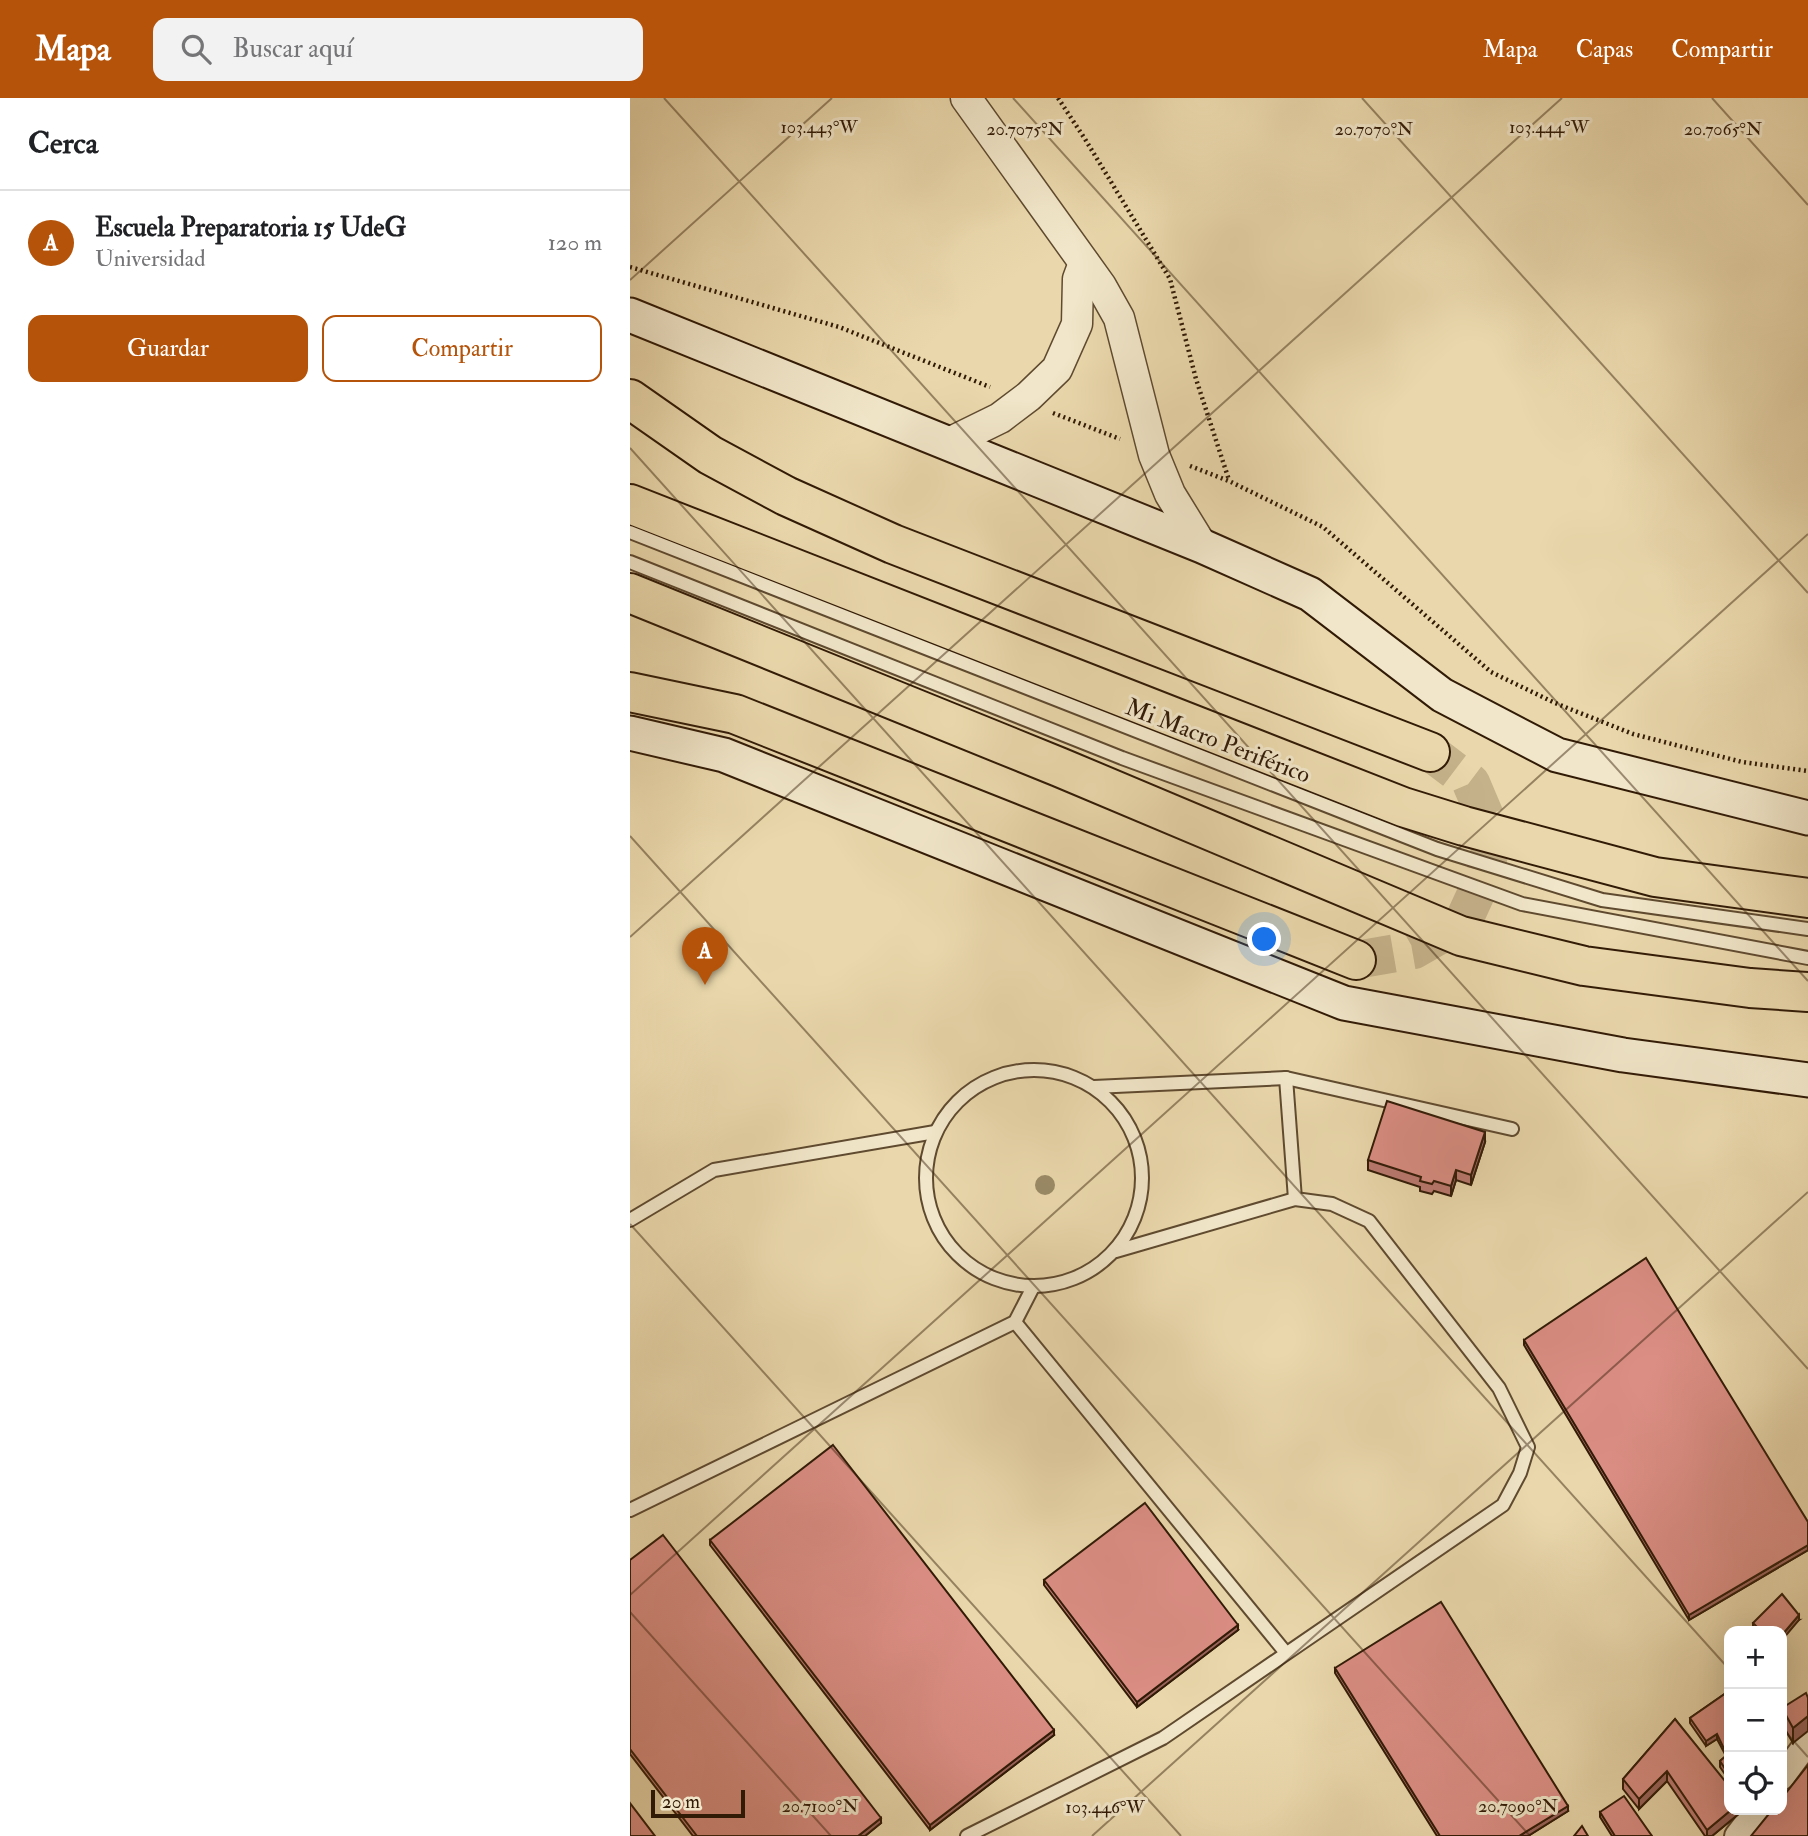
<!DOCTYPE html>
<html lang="es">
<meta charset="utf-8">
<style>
body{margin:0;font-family:"IM FELL Double Pica",serif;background:#f2f2f2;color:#202124}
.controls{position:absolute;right:21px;bottom:21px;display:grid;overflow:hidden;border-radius:14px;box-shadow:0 7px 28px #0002}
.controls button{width:63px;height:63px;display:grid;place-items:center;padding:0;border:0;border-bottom:2px solid #e0e0e0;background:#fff;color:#202124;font:35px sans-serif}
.scale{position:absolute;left:21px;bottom:18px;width:94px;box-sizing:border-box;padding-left:7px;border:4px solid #311a06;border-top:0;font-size:19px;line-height:24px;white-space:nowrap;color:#311a06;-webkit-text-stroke:5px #f1e6c9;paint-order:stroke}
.you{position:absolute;left:635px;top:842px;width:24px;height:24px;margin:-18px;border:5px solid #fff;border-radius:50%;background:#1a73e8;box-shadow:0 0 0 10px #1a73e833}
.badge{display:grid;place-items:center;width:46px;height:46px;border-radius:50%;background:#b45309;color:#fff;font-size:23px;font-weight:700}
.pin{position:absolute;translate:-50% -58px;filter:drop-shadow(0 2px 4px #0008)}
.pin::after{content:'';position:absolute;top:37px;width:24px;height:21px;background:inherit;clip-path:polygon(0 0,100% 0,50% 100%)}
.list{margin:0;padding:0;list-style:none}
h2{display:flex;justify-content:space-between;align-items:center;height:91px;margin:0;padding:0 28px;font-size:30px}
h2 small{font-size:23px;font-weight:400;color:#757577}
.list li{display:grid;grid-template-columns:46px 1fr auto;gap:21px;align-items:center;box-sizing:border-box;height:105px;padding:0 28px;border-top:2px solid #e0e0e0}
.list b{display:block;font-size:26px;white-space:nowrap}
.list p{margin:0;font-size:23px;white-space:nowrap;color:#757577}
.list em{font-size:23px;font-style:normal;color:#757577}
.actions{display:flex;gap:14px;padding:21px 28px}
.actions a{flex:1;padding:16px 0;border:2px solid #b45309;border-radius:14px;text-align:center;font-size:24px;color:#b45309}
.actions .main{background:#b45309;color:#fff}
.icon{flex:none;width:38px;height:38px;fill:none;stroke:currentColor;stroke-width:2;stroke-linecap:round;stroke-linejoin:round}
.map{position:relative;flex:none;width:1178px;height:1738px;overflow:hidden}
header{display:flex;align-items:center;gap:42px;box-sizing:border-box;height:98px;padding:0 35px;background:#b45309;color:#fff}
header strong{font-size:33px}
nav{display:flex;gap:38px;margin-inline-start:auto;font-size:24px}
.search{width:490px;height:63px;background:#f2f2f2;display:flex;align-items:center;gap:18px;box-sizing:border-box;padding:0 24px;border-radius:14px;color:#757577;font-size:26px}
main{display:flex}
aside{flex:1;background:#fff}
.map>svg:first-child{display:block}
</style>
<header>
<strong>Mapa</strong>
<div class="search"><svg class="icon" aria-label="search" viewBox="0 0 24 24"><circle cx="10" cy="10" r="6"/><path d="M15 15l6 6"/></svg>Buscar aquí</div>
<nav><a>Mapa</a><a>Capas</a><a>Compartir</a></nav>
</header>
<main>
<aside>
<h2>Cerca<small></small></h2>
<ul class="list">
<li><span class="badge">A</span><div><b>Escuela Preparatoria 15 UdeG</b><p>Universidad</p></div><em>120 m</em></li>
</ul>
<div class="actions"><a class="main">Guardar</a><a>Compartir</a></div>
</aside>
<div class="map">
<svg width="1178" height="1738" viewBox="0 0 1178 1738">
<rect width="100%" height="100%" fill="#ead8ac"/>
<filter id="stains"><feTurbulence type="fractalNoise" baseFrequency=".00286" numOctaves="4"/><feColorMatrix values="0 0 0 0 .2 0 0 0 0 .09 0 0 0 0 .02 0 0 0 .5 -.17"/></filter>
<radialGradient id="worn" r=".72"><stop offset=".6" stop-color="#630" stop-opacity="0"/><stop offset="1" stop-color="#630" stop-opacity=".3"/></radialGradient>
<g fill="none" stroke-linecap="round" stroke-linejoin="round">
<path stroke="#c5b28b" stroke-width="38" stroke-dasharray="38 19" stroke-linecap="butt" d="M 726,862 L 784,852 L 833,824 L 855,776 L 863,737 L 841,685 L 800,654"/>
<g stroke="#5f4a30" stroke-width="16">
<g id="service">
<path d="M 0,434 L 807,751 L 972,802 L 1178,831"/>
<path d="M 0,464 L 492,660 L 892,806 L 1178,860"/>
<circle cx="404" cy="1080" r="108"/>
<path d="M 656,980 L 665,1101"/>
<path d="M 464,989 L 656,980 L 882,1031"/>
<path d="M 0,1122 L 84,1072 L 305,1034"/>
<path d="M 385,1224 L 656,1555"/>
<path d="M 0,1412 L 385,1224 L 403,1189"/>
<path d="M 337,1738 L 533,1640 L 873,1407 L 890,1375 L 898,1349 L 869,1290 L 739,1123 L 702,1106 L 665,1101 L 486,1153"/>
</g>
</g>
<g stroke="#5f4a30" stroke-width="28">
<g id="minor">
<path d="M 1152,1679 L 1178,1644"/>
<path d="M 1107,1738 L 1127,1712"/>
</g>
</g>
<g stroke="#5f4a30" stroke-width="33">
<g id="tertiary">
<path d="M 336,0 L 471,188 L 489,220 L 524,357 L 540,396 L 572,448"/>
<path d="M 317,346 L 370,320 L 399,298 L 427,271 L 447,226 L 448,181 L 454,165"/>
</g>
</g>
<g stroke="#311a06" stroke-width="37">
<g id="secondary">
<path d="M 0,217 L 572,448 L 680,496 L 812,597 L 927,657 L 1178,720"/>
<path d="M 0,635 L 94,657 L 714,905 L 993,957 L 1178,982"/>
</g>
</g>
<g stroke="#311a06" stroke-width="42">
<g id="motorway">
<path d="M 0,301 L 80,357 L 156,398 L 263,446 L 800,654"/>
<path d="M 0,406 L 773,709 L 834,728 L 1025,779 L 1178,800"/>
<path d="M 0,495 L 429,669 L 831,838 L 954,868 L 1120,890 L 1178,894"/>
<path d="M 0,594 L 105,616 L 726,862"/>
</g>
</g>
<g stroke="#311a06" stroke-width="4.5" stroke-dasharray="2 3.5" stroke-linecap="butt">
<path d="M 428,0 L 455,41 L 540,181 L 566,281 L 599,382"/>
<path d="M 0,169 L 209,229 L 360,289"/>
<path d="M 423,315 L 490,341"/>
<path d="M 560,368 L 599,383 L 693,429 L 861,574 L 925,605 L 1003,636 L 1112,664 L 1178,673"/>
</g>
<use href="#service" stroke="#f1e6c9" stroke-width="12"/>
<use href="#minor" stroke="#f1e6c9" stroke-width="24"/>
<use href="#tertiary" stroke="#f1e6c9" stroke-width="30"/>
<use href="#secondary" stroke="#f1e6c9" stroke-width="33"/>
<use href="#motorway" stroke="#ead8ac" stroke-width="38"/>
</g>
<circle fill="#9a8b67" cx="415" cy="1087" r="10"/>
<g fill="#bc7a72" stroke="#311a06" stroke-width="2">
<path d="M 855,1044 L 841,1087 L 826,1082 L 821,1098 L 804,1093 L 802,1096 L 790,1093 L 790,1089 L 738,1072 L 738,1062 Z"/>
<path d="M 894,1242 L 1178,1424 L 1178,1452 L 1059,1522 L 894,1247 Z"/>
<path d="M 80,1442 L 424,1637 L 300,1732 L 80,1447 Z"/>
<path d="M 0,1462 L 251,1725 L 235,1738 L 63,1738 L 0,1656 Z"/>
<path d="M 414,1482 L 608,1532 L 507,1609 L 414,1487 Z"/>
<path d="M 1169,1522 L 1152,1533 L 1126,1533 L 1123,1530 L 1123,1525 Z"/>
<path d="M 705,1570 L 938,1713 L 898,1738 L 807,1738 L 705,1575 Z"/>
<path d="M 1099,1593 L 1099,1682 L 1090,1669 L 1090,1663 L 1096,1658 L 1087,1641 L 1076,1648 L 1060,1625 L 1060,1620 Z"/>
<path d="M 1178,1600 L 1163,1645 L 1152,1626 L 1152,1611 Z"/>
<path d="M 1045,1621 L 1111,1712 L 1111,1714 L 1082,1738 L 1075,1738 L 1037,1683 L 1009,1711 L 993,1691 L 993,1681 Z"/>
<path d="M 970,1714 L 1022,1738 L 982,1738 L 970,1719 Z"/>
</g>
<g fill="#99635c" stroke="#311a06" stroke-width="2">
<path d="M 855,1034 L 855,1044 L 841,1087 L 841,1077 Z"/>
<path d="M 826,1072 L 826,1082 L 821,1098 L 821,1088 Z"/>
<path d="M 1178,1447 L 1178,1452 L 1059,1522 L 1059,1517 Z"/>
<path d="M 1169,1517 L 1169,1522 L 1152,1542 L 1152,1537 Z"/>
<path d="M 608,1527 L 608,1532 L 507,1609 L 507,1604 Z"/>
<path d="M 1178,1618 L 1178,1633 L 1163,1645 L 1163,1630 Z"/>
<path d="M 424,1632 L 424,1637 L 300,1732 L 300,1727 Z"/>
<path d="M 1087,1636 L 1087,1641 L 1076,1648 L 1076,1643 Z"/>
<path d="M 1037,1673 L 1037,1683 L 1009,1711 L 1009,1701 Z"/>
<path d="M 938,1708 L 938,1713 L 898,1738 L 889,1738 Z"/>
<path d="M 1101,1712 L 1111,1712 L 1111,1714 L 1082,1738 L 1077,1738 L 1077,1732 Z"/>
<path d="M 251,1720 L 251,1725 L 235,1738 L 228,1738 Z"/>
</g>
<g fill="#db8e84" stroke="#311a06" stroke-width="2">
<path d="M 757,1003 L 855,1034 L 841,1077 L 826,1072 L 821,1088 L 804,1083 L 802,1086 L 790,1083 L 791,1079 L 738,1062 Z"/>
<path d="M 1016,1160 L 1178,1424 L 1178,1447 L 1059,1517 L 894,1242 Z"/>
<path d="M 203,1347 L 424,1632 L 300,1727 L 80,1442 Z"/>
<path d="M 515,1405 L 608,1527 L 507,1604 L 414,1482 Z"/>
<path d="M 33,1437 L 251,1720 L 228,1738 L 67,1738 L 0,1651 L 0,1462 Z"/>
<path d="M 1152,1496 L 1169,1517 L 1152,1537 L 1152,1533 L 1131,1533 L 1123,1525 Z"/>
<path d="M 811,1504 L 938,1708 L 889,1738 L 810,1738 L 705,1570 Z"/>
<path d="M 1099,1593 L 1099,1677 L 1090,1663 L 1097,1657 L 1087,1636 L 1076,1643 L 1060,1620 Z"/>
<path d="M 1176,1595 L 1178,1600 L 1178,1618 L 1163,1630 L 1152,1610 Z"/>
<path d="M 1045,1621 L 1099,1688 L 1099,1712 L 1101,1712 L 1077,1732 L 1037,1673 L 1009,1701 L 993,1681 Z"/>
<path d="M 1178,1667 L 1178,1738 L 1121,1738 L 1142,1712 L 1152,1712 L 1152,1700 Z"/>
<path d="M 994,1698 L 1022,1738 L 985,1738 L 970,1714 Z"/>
<path d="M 0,1705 L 25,1738 L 0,1738 Z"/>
<path d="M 952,1728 L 958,1738 L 944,1738 Z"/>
</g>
<path fill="none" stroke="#311a06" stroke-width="2" stroke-opacity="0.45" d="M 34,0 L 1178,1271M 383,0 L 1178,883M 732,0 L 1178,495M 1082,0 L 1178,107M 0,182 L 202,0M 0,350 L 1099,1571M 0,738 L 900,1738M 0,839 L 932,0M 0,1126 L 551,1738M 0,1497 L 1178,436M 0,1514 L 201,1738M 1152,1630 L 1178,1659M 462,1738 L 1178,1094"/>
<g text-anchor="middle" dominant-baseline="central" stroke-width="6" stroke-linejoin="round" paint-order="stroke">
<g font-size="24" fill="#311a06" stroke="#f1e6c9">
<text transform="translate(588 643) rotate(21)">Mi Macro Periférico</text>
</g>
</g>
<g font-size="18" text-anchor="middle" fill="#311a06" stroke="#f1e6c9" stroke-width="6" stroke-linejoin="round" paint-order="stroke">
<text x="189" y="35">103.443°W</text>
<text x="919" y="35">103.444°W</text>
<text x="395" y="37">20.7075°N</text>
<text x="744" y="37">20.7070°N</text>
<text x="1093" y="37">20.7065°N</text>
<text x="190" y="1714">20.7100°N</text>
<text x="888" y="1714">20.7090°N</text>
<text x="475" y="1715">103.446°W</text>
</g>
<rect width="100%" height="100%" filter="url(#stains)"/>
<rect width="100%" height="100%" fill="url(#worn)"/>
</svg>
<div class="controls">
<button>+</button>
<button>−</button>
<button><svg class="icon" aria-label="locate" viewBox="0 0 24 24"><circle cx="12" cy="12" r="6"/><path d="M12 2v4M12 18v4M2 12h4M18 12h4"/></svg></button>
</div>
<div class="scale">20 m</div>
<div class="you"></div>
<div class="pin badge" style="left:75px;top:887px">A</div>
</div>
</main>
